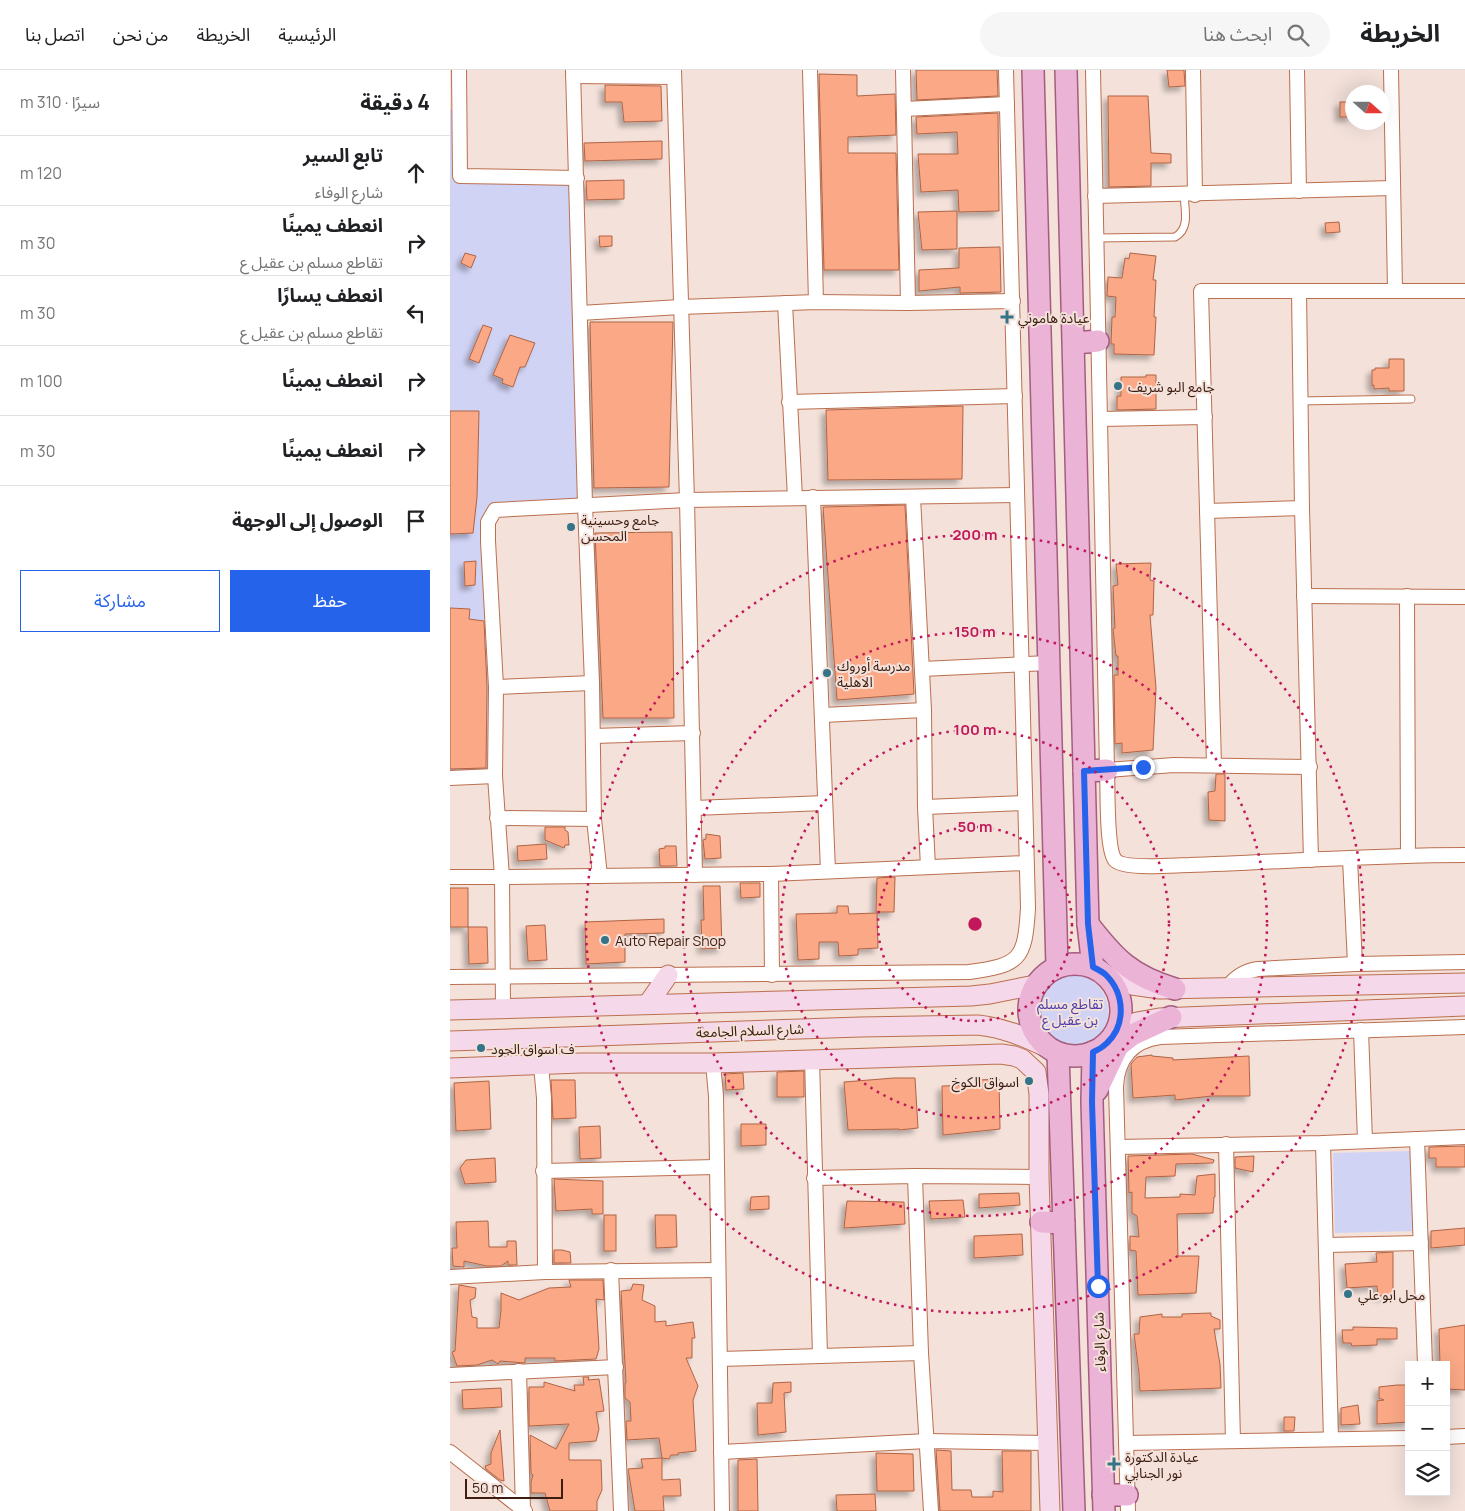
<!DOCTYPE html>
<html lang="ar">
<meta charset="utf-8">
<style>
body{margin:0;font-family:Manrope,"Noto Sans Arabic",sans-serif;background:#f6f6f6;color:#202124;direction:rtl}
.controls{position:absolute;right:15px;bottom:15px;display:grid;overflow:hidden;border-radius:0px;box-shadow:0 5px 20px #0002}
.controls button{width:45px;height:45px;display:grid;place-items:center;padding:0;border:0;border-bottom:1px solid #e0e0e0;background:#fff;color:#202124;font:25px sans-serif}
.compass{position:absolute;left:895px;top:15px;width:45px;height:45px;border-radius:50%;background:#fff;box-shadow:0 5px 20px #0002;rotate:111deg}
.scale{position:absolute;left:15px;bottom:12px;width:98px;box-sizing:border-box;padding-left:5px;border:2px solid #3c1d10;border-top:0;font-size:14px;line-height:18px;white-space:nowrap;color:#3c1d10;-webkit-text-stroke:4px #f3e1da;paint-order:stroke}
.stop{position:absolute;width:15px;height:15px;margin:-11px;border:4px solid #2563eb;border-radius:50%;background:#fff}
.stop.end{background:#2563eb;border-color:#fff;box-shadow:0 1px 5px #0008}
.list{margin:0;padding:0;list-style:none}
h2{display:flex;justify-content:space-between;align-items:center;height:65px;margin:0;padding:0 20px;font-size:21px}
h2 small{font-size:16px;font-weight:400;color:#757577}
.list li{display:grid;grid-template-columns:32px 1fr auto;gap:15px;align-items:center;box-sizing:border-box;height:70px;padding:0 20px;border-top:1px solid #e0e0e0}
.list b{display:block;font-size:19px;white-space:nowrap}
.list p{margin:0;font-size:16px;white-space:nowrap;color:#757577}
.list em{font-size:16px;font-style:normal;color:#757577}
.actions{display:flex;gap:10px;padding:15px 20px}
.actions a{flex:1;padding:11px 0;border:1px solid #2563eb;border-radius:0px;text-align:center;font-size:18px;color:#2563eb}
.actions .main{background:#2563eb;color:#fff}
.icon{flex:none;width:28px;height:28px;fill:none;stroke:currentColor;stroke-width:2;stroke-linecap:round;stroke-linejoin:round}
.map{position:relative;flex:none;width:1015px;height:1441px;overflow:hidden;direction:ltr}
header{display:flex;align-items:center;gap:30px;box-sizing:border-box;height:70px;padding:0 25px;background:#fff;border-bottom:1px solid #e0e0e0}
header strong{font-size:24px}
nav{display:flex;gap:28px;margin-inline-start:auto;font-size:18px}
.search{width:350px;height:45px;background:#f6f6f6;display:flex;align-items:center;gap:12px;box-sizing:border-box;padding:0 18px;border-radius:28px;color:#757577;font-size:19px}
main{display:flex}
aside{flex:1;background:#fff}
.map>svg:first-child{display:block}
</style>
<header>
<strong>الخريطة</strong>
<div class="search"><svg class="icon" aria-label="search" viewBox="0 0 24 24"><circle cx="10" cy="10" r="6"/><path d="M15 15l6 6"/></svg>ابحث هنا</div>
<nav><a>الرئيسية</a><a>الخريطة</a><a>من نحن</a><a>اتصل بنا</a></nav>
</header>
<main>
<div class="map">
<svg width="1015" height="1441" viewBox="0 0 1015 1441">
<defs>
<filter id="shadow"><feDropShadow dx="-4.5" dy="4.5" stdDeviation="2.5" flood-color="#0004"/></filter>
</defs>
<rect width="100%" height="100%" fill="#f3e1da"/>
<g fill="#d1d3f5">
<path d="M 0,40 L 9,40 L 10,106 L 127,108 L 135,434 L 45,440 L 38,452 L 45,706 L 0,708 Z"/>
<circle cx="621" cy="941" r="37"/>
<path d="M 961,1081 L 963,1161 L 885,1163 L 883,1083 Z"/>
</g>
<g fill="#faa886" stroke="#b06445" filter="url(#shadow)">
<path d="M 466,0 L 547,0 L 548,26 L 467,30 Z"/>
<path d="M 717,0 L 734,0 L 735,16 L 719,17 Z"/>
<path d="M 369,4 L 407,5 L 407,26 L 445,24 L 446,65 L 398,67 L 398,83 L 446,83 L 449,200 L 374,200 Z"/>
<path d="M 155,15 L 211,16 L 212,51 L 174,52 L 172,32 L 155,32 Z"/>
<path d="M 658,26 L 698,26 L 701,83 L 721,84 L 721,93 L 701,93 L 701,116 L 659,117 Z"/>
<rect x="890" y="32" width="12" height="15"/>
<path d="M 548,43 L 549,141 L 509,142 L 508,120 L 471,122 L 468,84 L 508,84 L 507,62 L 467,64 L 466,47 Z"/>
<path d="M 212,71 L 212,89 L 135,91 L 134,73 Z"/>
<path d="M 174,110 L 174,129 L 137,130 L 136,111 Z"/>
<path d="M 507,141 L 507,179 L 472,180 L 468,142 Z"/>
<path d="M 889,152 L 890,162 L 876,163 L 875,153 Z"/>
<path d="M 149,166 L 162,166 L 162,176 L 150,177 Z"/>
<path d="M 550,177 L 551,222 L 510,223 L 510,217 L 469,221 L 469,200 L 509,198 L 509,178 Z"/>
<path d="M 15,183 L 26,186 L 21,198 L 11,193 Z"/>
<path d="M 680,183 L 706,186 L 703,210 L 706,210 L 704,247 L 706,247 L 704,285 L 664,284 L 664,274 L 661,274 L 662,247 L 665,247 L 666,227 L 657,226 L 658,207 L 672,208 L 675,188 L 679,189 Z"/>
<path d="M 140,252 L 223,252 L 219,417 L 144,418 Z"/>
<path d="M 33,255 L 42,258 L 29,293 L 19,289 Z"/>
<path d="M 60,265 L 85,273 L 75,297 L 70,297 L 63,317 L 52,313 L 53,309 L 43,305 Z"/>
<path d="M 939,289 L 954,289 L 954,321 L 939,321 L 939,318 L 924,319 L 924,315 L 922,316 L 922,300 L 925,300 L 925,298 L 939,298 Z"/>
<path d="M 696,305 L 706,305 L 706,339 L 667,340 L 667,326 L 671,326 L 671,307 L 696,307 Z"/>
<path d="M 513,336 L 512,409 L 378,410 L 376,340 Z"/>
<path d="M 0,341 L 29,341 L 27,427 L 23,463 L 0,464 Z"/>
<path d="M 455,435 L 464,624 L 387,630 L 373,437 Z"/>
<path d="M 222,462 L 224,648 L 153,648 L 145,463 Z"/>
<path d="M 26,491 L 25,515 L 15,516 L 14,492 Z"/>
<path d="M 701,493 L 700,510 L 704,511 L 703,545 L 700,545 L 706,618 L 703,680 L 672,683 L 672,673 L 665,674 L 664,605 L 668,605 L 668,586 L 666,586 L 663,559 L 665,558 L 663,516 L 668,515 L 666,494 Z"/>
<path d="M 0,538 L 20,539 L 19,549 L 34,551 L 37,617 L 36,698 L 0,699 Z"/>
<path d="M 766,704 L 775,704 L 775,751 L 759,750 L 758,722 L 765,721 Z"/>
<path d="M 95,757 L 115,757 L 115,760 L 118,762 L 119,775 L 115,775 L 114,778 L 95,770 Z"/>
<path d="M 256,764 L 270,766 L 271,788 L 255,789 L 253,770 L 256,769 Z"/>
<path d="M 96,774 L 97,789 L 68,791 L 67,776 Z"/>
<path d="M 215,776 L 226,776 L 227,796 L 210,796 L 209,779 L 215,778 Z"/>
<path d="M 445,807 L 444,842 L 426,842 L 427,808 Z"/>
<path d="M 290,813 L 310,813 L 310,827 L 291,828 Z"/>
<path d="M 253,816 L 270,816 L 272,878 L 252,879 L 251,850 L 254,850 Z"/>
<rect x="0" y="818" width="18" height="39"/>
<path d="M 387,836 L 398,836 L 399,844 L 427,843 L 428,878 L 408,879 L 408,885 L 389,886 L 388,872 L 369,872 L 369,889 L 348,890 L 346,844 L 387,843 Z"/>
<path d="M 214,849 L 214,863 L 175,864 L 175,892 L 136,894 L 135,852 Z"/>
<path d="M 95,855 L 97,890 L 78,891 L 76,856 Z"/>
<path d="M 18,857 L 37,857 L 38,893 L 19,894 Z"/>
<path d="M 702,985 L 702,986 L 723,988 L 723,990 L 799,986 L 800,1026 L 762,1026 L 725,1030 L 725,1025 L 683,1028 L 681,994 L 687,987 Z"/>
<path d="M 354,1001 L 354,1027 L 327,1027 L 327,1002 Z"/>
<path d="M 293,1003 L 294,1019 L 276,1020 L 275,1004 Z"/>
<path d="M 444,1008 L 465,1008 L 468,1058 L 449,1060 L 449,1059 L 398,1060 L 394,1012 Z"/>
<path d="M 549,1009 L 550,1059 L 493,1065 L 492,1016 L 529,1015 L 529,1010 Z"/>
<path d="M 101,1010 L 125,1010 L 126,1048 L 103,1049 Z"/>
<path d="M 39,1011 L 41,1059 L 6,1061 L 4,1013 Z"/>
<path d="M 291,1054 L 316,1054 L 316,1075 L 291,1076 Z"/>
<path d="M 150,1056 L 151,1088 L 130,1089 L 129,1057 Z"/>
<path d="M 1015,1076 L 1015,1097 L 986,1097 L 986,1088 L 979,1088 L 979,1077 Z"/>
<path d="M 742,1084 L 764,1090 L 763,1093 L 726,1094 L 725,1106 L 696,1107 L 695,1128 L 730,1127 L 730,1124 L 745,1125 L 747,1106 L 765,1104 L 765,1127 L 764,1127 L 763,1143 L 727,1144 L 728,1186 L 749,1186 L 746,1223 L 688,1225 L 686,1181 L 680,1180 L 680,1166 L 689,1167 L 687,1146 L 682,1143 L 682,1122 L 679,1123 L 678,1086 Z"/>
<path d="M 804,1086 L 803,1102 L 785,1098 L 785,1087 Z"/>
<path d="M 45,1088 L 46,1112 L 15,1114 L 10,1098 L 16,1090 Z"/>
<path d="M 104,1109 L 153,1111 L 153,1144 L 142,1144 L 142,1139 L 106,1141 Z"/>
<path d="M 569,1123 L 570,1135 L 529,1138 L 529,1124 Z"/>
<path d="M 319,1126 L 319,1139 L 300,1140 L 301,1127 Z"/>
<path d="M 513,1130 L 515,1147 L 481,1149 L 479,1131 Z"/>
<path d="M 397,1131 L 454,1132 L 455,1154 L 394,1158 Z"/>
<rect x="154" y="1145" width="12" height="36"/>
<path d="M 205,1145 L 226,1145 L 227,1177 L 206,1178 Z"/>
<path d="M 38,1151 L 39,1177 L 57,1177 L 57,1171 L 66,1171 L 67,1195 L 58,1195 L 58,1191 L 51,1196 L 37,1196 L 14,1191 L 14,1197 L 3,1196 L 2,1178 L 7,1178 L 6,1152 Z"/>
<path d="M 1015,1158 L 1015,1175 L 981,1178 L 981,1161 Z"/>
<path d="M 572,1164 L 573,1185 L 524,1188 L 524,1166 Z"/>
<path d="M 104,1180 L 112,1180 L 120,1182 L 121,1193 L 104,1193 Z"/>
<path d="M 943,1182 L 943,1225 L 928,1226 L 927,1216 L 897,1218 L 895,1194 L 927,1192 L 926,1183 Z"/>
<path d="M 119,1210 L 153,1210 L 154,1230 L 146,1229 L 149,1279 L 146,1289 L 105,1291 L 105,1288 L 75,1288 L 75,1293 L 50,1291 L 48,1294 L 42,1290 L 27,1295 L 7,1296 L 2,1282 L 5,1281 L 9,1215 L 26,1218 L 25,1228 L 20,1230 L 22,1247 L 27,1248 L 27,1258 L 49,1258 L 51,1240 L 51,1223 L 69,1230 L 99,1218 L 121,1217 Z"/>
<path d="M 183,1214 L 194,1215 L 192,1230 L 205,1236 L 205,1252 L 216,1251 L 216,1256 L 243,1252 L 245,1268 L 242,1268 L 242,1288 L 236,1288 L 248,1316 L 243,1330 L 246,1381 L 228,1383 L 228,1385 L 221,1385 L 219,1389 L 212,1388 L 209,1368 L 177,1370 L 176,1351 L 181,1351 L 180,1332 L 175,1328 L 175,1313 L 176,1313 L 171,1221 L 181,1220 Z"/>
<path d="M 761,1243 L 761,1246 L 770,1250 L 770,1259 L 764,1259 L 770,1294 L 771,1318 L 690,1321 L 689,1303 L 684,1264 L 689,1264 L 690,1247 L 712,1244 L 712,1247 L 732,1247 L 732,1244 Z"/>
<path d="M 1015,1255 L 1015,1320 L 996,1319 L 996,1295 L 990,1295 L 989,1259 Z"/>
<path d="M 903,1257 L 947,1258 L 947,1269 L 927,1269 L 927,1275 L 902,1276 L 901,1273 L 893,1273 L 892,1260 L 903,1260 Z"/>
<path d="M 133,1307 L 139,1307 L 138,1310 L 149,1309 L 154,1341 L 146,1342 L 149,1359 L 146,1371 L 119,1373 L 119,1390 L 151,1390 L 152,1420 L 147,1431 L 147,1441 L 100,1441 L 95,1423 L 81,1423 L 81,1412 L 83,1405 L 81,1403 L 80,1365 L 106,1379 L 119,1354 L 79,1356 L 79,1317 L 94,1317 L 94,1312 L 125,1321 L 124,1315 L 134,1315 Z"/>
<path d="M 341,1312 L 341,1322 L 334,1323 L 336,1362 L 308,1365 L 307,1333 L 322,1333 L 323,1313 Z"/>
<path d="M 947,1315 L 957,1315 L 959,1317 L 959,1352 L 927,1354 L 927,1331 L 934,1330 L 929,1328 L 929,1317 Z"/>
<path d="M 51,1318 L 52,1337 L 13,1339 L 12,1320 Z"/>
<path d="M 908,1335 L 910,1354 L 891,1355 L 891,1338 Z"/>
<path d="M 834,1347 L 845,1347 L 844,1361 L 834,1361 Z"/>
<path d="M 50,1360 L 54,1411 L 50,1410 L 36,1399 L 35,1396 L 41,1394 L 41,1383 Z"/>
<path d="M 486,1380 L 501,1381 L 502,1420 L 521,1420 L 522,1427 L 543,1427 L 543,1421 L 553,1422 L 552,1381 L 581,1381 L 581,1441 L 490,1441 Z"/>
<path d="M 426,1383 L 463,1384 L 464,1421 L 427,1421 Z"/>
<path d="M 212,1388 L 212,1410 L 230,1409 L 231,1426 L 213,1426 L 214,1441 L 185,1441 L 178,1399 L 193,1398 L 191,1389 Z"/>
<path d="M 307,1389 L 308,1441 L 288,1441 L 288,1390 Z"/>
<path d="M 425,1424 L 426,1441 L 387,1441 L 386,1425 Z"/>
</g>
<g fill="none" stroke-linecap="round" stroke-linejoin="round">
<g stroke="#bb6f4e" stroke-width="9">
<g id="lane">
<path d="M 646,168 L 725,167 C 740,159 735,140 734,125"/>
<path d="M 850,331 L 961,329"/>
</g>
</g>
<g stroke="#bb6f4e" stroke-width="16">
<g id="street">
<path d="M 9,0 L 10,106 L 127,108"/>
<path d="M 123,0 L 135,434 L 142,613 L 144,749 L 150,806"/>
<path d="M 224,0 L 237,430 L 245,805"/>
<path d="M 360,0 L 366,232"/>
<path d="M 453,0 L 458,233"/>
<path d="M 643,0 L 657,700"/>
<path d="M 743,0 L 745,125"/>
<path d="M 847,0 L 849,121"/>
<path d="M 941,0 L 945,220"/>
<path d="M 123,6 L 224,7"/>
<path d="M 454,39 L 557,34"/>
<path d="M 645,126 L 943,118"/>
<path d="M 849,221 L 852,438 L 861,790"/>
<path d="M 335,233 L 345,428"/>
<path d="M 130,243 L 230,237 L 366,232 L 458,233 L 563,231"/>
<path d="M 339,332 L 565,326"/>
<path d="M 650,349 L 755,347"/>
<path d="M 363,427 L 378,801"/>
<path d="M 463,427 L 474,640 L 475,737 L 478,797"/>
<path d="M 757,441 L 852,438"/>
<path d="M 854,526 L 1015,527"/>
<path d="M 957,526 L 958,785"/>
<path d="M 472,599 L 598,593"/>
<path d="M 46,617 L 142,613"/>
<path d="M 373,645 L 474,640"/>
<path d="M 143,666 L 243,663"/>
<path d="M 764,695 L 751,221 L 1015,221"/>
<path d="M 860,697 L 724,695 L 657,700 C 658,717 656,779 665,790 C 674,800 725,795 739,795 C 831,792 923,785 1015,785"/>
<path d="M 0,708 L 45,706"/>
<path d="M 475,737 L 575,733"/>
<path d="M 244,738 L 375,733"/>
<path d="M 47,748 L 144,749"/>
<path d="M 900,789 L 905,894"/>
<path d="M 321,804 L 322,905"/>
<path d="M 0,807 L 52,807 L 321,804 L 576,793"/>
<path d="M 0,907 L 519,902 C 570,895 575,890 578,838 L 556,0"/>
<path d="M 777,918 C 785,907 794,901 808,899 L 905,894 L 1015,892"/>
<path d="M 53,938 L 52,807 L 45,706 L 46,617 L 38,471 L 38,452 L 45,440 L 237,430 L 567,425"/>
<path d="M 911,960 L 915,1071"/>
<path d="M 362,989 L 370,1286"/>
<path d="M 263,993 L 266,1026 L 272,1441"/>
<path d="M 91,995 L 94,1028 L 95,1202"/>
<path d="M 967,1069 L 975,1295"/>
<path d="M 873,1073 L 881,1369"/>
<path d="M 776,1074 L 783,1371"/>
<path d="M 668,1077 L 873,1073 L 1015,1067"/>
<path d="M 93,1101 L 266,1097"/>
<path d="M 465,1106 L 471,1283 L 481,1441"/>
<path d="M 364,1108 L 465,1106 L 589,1107"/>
<path d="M 876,1175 L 971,1173"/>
<path d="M 161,1200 L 171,1441"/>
<path d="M 0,1207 L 95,1202 L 268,1200"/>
<path d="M 270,1289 L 471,1283"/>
<path d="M 69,1301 L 73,1439"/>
<path d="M 0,1305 L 166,1297"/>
<path d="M 996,1367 L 1015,1366"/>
<path d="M 676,1373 L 959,1368"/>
<path d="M 0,1382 L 75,1441"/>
<path d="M 271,1382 L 477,1371 L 598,1373"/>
<path d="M 678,1441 L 666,1017 C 667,989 682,971 710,967 L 1015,957"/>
</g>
</g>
<g stroke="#bb6f4e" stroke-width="21">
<g id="secondary">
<path d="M 656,905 L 682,915 L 710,919 L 1015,913"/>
<path d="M 198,934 L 218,905"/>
<path d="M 0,940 L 521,926 L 540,924 L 585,915"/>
<path d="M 666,961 L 687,952 L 709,948 L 1015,936"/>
<path d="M 0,971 L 410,957 L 528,955 C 554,958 573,966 596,977"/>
<path d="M 0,998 L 131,993 L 263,993 L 551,984 L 564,986 L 572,989 L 586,1002 L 589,1024 L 589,1107 L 600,1441"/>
</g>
</g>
<g stroke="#a55d7e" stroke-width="24">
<g id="primary">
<path d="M 583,0 L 607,897"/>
<path d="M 616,0 L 638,854 L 643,897"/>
<path d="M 625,273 L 648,271"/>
<path d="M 634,701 L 657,700"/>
<path d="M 638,854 C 665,889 681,906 725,919"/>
<circle cx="625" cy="940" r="46"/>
<path d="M 643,982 L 642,1032 L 654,1441"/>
<path d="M 608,984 L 624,1441"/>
<path d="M 647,1020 L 668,976 L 682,965 L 721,947"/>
<path d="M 591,1152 L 614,1153"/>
<path d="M 653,1425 L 677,1425"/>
</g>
</g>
<use href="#lane" stroke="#fff" stroke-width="7"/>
<use href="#street" stroke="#fff" stroke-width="14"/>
<use href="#secondary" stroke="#f5d9ea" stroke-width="19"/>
<use href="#primary" stroke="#ebb3d6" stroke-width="21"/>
</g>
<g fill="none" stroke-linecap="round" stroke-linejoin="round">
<path stroke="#2563eb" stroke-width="6" d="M 648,1216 L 642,1032 L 643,982 C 648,980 653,977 657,973 C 676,955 675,924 656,905 C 653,902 647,899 643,897 L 638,854 L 634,701 L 693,697"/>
</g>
<g fill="none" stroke="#c2185b" stroke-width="2.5" stroke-dasharray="2.5 5">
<circle cx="525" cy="854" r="97"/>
<circle cx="525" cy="854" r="194"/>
<circle cx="525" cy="854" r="292"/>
<circle cx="525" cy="854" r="389"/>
</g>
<g fill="#357388" stroke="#f3e1da" stroke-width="2">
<path d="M554.5 239.5h5v5h5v5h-5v5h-5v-5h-5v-5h5z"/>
<circle cx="668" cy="316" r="5"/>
<circle cx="121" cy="457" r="5"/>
<circle cx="377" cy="603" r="5"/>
<circle cx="155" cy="870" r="5"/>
<circle cx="31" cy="978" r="5"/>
<circle cx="579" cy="1011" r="5"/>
<circle cx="898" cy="1224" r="5"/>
<path d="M661.5 1386.5h5v5h5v5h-5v5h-5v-5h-5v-5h5z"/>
</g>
<g text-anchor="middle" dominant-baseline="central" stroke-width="4" stroke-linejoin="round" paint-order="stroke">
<g font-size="14" fill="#3c1d10" stroke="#f3e1da" text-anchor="start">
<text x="568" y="247">عيادة هاموني</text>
<text x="678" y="316">جامع البو شريف</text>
<text x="131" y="449">جامع وحسينية<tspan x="131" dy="16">المحسن</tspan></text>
<text x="387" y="595">مدرسة أوروك<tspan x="387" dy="16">الاهلية</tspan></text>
<text x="165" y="870">Auto Repair Shop</text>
<text x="41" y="978">ف اسواق الجود</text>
<text x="569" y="1011" text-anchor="end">اسواق الكوخ</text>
<text x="908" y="1224">محل ابو علي</text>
<text x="675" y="1386">عيادة الدكتورة<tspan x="675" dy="16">نور الجنابي</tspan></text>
</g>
<g font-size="14" fill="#4c3daa" stroke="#f3e1da">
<text x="620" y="933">تقاطع مسلم<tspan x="620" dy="16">بن عقيل ع</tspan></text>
</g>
<g font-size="14" fill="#3c1d10" stroke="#f3e1da">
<text transform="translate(300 960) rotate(-2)">شارع السلام الجامعة</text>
<text transform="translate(649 1272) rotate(-92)">شارع الوفاء</text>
</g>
</g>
<circle cx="525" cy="854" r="8" fill="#c2185b" stroke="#f3e1da" stroke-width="2.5"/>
<g font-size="15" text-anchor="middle" font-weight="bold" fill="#c2185b" stroke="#f3e1da" stroke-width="4" stroke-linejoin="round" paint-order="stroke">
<text x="525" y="470">200 m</text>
<text x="525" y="567">150 m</text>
<text x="525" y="665">100 m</text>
<text x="525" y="762">50 m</text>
</g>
</svg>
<div class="controls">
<button>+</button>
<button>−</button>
<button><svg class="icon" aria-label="layers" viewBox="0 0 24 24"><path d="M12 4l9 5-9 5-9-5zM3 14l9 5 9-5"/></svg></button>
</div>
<svg class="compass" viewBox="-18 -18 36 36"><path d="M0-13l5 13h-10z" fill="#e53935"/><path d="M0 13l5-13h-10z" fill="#757577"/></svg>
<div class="scale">50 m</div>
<div class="stop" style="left:648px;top:1216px"></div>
<div class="stop end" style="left:693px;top:697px"></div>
</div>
<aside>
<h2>4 دقيقة<small>سيرًا · 310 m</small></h2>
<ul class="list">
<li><svg class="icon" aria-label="ahead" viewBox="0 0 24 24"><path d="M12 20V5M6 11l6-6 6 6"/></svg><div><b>تابع السير</b><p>شارع الوفاء</p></div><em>120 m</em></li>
<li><svg class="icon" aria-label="right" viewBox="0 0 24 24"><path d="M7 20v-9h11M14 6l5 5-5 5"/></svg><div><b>انعطف يمينًا</b><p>تقاطع مسلم بن عقيل ع</p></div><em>30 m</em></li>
<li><svg class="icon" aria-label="left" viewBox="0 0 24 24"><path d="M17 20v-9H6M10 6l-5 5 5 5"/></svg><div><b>انعطف يسارًا</b><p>تقاطع مسلم بن عقيل ع</p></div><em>30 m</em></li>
<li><svg class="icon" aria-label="right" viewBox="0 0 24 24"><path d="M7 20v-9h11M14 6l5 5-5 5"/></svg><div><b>انعطف يمينًا</b></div><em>100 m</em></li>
<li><svg class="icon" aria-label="right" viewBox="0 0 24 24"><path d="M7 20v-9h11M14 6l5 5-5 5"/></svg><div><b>انعطف يمينًا</b></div><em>30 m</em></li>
<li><svg class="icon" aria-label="arrive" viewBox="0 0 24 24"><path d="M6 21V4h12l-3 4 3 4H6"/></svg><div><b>الوصول إلى الوجهة</b></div></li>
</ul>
<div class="actions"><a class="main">حفظ</a><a>مشاركة</a></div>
</aside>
</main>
